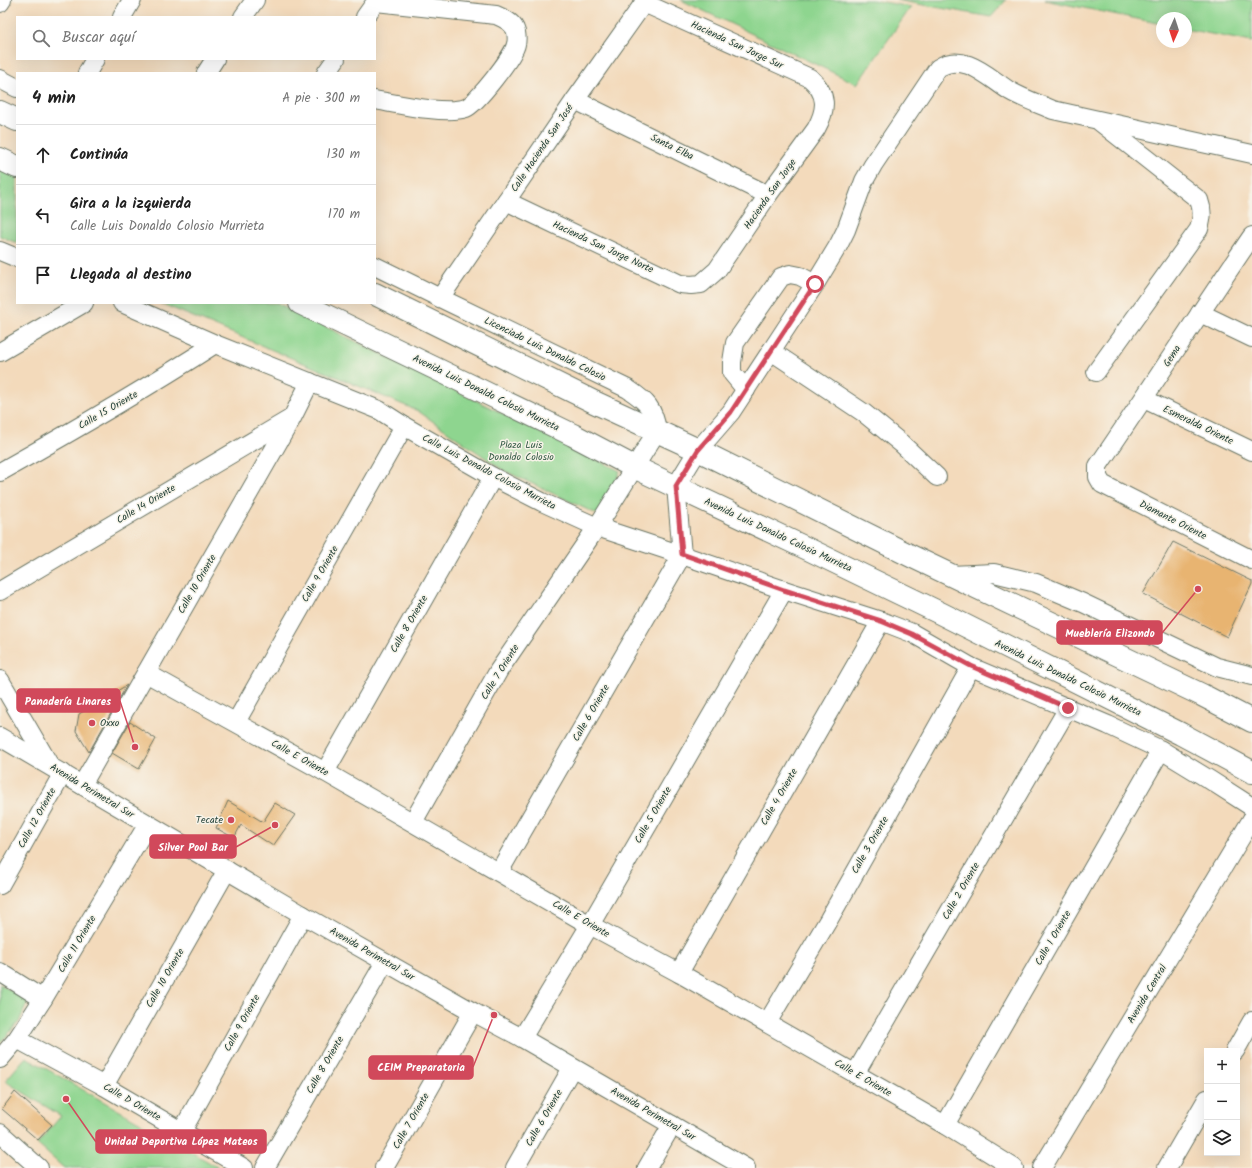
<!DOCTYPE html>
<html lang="es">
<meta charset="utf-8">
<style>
body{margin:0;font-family:Kalam,sans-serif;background:#f2f2f2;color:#222}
.controls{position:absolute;right:12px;bottom:12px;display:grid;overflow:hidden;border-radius:0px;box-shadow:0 4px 16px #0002}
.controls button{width:36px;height:36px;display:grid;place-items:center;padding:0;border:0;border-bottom:1px solid #e0e0e0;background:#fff;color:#222;font:20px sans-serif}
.compass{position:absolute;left:1156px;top:12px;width:36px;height:36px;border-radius:50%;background:#fff;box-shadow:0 4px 16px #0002;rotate:183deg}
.stop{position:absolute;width:12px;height:12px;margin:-9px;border:3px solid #d1495b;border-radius:50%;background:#fff}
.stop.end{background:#d1495b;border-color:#fff;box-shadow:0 1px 4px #0008}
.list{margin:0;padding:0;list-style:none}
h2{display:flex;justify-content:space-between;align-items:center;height:52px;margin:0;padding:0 16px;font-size:17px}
h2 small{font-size:13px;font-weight:400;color:#767676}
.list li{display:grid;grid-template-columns:26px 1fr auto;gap:12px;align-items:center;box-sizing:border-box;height:60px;padding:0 16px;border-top:1px solid #e0e0e0}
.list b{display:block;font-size:15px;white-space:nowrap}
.list p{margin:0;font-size:13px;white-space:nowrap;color:#767676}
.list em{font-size:13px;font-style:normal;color:#767676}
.icon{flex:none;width:22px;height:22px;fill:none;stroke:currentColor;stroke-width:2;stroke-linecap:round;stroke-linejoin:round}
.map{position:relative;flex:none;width:1252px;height:1168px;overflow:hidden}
.search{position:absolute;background:#fff;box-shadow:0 4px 16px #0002;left:16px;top:16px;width:360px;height:44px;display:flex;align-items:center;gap:10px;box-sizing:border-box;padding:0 14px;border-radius:0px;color:#767676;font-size:15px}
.panel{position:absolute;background:#fff;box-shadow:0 4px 16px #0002;left:16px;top:72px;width:360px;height:232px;border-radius:0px}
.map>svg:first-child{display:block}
</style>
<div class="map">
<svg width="1252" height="1168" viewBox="0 0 1252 1168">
<rect width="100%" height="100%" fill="#f7f3e8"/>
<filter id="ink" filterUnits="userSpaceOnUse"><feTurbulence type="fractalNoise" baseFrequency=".025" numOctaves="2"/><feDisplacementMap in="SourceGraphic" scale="8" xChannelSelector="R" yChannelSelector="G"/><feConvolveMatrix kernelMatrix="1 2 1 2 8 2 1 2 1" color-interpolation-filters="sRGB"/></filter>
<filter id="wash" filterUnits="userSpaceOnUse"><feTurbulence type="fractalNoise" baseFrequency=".012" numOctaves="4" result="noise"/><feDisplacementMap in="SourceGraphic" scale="16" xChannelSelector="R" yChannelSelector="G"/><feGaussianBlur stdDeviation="0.9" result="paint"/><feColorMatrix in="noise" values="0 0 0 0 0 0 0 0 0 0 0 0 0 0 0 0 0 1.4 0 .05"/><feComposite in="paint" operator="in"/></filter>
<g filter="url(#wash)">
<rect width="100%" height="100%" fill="#f3dabb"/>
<g fill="#8ed58f" stroke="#568962">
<path d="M 681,0 L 872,0 L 911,7 L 857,84 Z"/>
<path d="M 896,0 L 1006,0 L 991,17 Z"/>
<path d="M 1045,0 L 1252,0 L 1252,42 L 1186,29 L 1186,18 L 1162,18 L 1162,24 Z"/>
<path d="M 0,167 L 17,175 L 17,243 L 0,236 Z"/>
<path d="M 160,303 L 277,303 L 620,471 L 601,516 L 503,470 L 418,411 Z"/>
<path d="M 0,984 L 28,1001 L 19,1022 L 0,1043 Z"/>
<path d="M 26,1057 L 219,1168 L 64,1168 L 37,1144 L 61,1116 L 5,1081 Z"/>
</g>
<g id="blocks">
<g fill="#e8b471">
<path d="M 1173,542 L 1252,581 L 1252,584 L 1227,637 L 1143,594 Z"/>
<path d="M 127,685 L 89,752 L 76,731 L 79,714 Z"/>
<path d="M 130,722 L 156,739 L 139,769 L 112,753 Z"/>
<path d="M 228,801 L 263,822 L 275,803 L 295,815 L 273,846 L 241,825 L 234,838 L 216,828 Z"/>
<path d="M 15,1092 L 52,1125 L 38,1140 L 2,1109 Z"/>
</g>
</g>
</g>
<g filter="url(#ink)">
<use href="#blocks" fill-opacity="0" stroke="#697463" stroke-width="1"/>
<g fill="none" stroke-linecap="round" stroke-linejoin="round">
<g stroke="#697463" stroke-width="20">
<g id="minor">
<path d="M 0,3 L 2,0"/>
<path d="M 122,17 L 132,0"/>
<path d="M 243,17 L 255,0"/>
<path d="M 365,17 L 377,0"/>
<path d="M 87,73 L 95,59"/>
<path d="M 206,73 L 215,59"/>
<path d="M 326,73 L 336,59"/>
<path d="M 0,79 L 17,88"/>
<path d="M 375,100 C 398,104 445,115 466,108 C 476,104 514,56 516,44 C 517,41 517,33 515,29 C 512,22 503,18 496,15 L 376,2"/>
<path d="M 575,100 L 768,195"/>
<path d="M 506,201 L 680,284 L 691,285 L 701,284 L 717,270 L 768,195 L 816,129 C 827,109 828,94 810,78 L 644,3"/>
<path d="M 1252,236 C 1200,312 1150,390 1098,466 L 1098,477 L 1102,484 L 1252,560"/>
<path d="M 0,251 L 17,258"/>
<path d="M 375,266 L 440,298 L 628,389 C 646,401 654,408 657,431 L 597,527 L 499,670 L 413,822"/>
<path d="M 440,298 L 575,100 L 646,0"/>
<path d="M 122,303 L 215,344 L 379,410 L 404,426 L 493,477 L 542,502 L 597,527 L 682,555 L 784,590 L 881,621 L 912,633 L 971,667 L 1108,725 L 1161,750 L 1210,780 L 1252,807"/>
<path d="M 1200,313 L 1252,338"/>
<path d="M 771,351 L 864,413 L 902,444 L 937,477"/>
<path d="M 0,352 L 84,303"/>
<path d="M 1096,372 L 1199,229 C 1202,218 1203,211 1199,200 L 1100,122"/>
<path d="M 746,390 L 732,373 L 732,362 L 735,343 L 781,277 L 790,274 L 800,276 L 815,284"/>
<path d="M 1144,399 L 1252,451"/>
<path d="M 0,472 C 73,431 145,389 215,344"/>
<path d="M 951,575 L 994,573 L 1036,583 L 1083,603 L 1217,667 L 1252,676"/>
<path d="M 0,591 L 290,419"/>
<path d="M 146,673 L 325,772 L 590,925 L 679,973 L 945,1125 L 1014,1168"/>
<path d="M 0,680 L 49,764"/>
<path d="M 236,722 L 404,426"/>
<path d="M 0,737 L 303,915 L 473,1012 L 522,1038 L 746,1168"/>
<path d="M 325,772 L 493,477"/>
<path d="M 82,785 L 146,673 L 292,418 L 310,382"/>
<path d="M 499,872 L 682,555 L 676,486 L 698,450 L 731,412 L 815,284 L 838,246 L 846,230 L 864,181 L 873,165 L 938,68 C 964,51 989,78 1010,91 C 1024,99 1039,104 1053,110 L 1252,154"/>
<path d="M 0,885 L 63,773"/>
<path d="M 0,972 L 43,999"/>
<path d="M 679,973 L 881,621"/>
<path d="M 767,1023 L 829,919 L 971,667"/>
<path d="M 522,1038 L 590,925 L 784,590"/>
<path d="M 17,1039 L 104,1086 L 244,1168"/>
<path d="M 1235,1051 L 1252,1021"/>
<path d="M 0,1059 L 17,1039 L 43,999 L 148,824"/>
<path d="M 855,1074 L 1068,708"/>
<path d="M 104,1086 L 227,870"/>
<path d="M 945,1125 L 1161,750"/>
<path d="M 182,1131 L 303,915"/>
<path d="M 0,1133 L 39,1168"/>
<path d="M 265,1168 L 385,962"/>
<path d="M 384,1168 L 473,1012"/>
<path d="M 515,1168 L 572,1068"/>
<path d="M 647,1168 L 672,1125"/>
<path d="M 1042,1168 L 1252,819"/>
<path d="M 1167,1168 L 1207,1099"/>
</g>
</g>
<g stroke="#697463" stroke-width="24">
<g id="major">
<path d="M 0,112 L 17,120"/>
<path d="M 0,159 L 17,167"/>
<path d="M 375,294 L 594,402 L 698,450 L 913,557 L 1202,695 L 1252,721"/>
<path d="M 300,303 L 573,435 L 634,467 L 810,550 L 940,613 L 1181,734 L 1252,772"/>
</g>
</g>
<use href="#minor" stroke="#fff" stroke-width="18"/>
<use href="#major" stroke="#fff" stroke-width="22"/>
</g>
</g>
<g fill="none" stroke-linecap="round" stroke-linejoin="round" filter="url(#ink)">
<path stroke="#d1495b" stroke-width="5" d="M 815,284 L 731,412 L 698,450 L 676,486 L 682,554 L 784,590 L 881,621 L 912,634 L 971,666 L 1068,708"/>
</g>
<g fill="#d1495b" stroke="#f7f3e8" stroke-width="1.5">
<circle cx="92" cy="723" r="4"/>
<circle cx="231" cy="820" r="4"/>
</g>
<g text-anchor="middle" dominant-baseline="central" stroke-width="3" stroke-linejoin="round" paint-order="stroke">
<g font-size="10" fill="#1f3d34" stroke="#f7f3e8">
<text transform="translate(737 45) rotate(25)">Hacienda San Jorge Sur</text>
<text transform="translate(672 147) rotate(26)">Santa Elba</text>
<text transform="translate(542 148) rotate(-56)">Calle Hacienda San José</text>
<text transform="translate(770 194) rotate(-55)">Hacienda San Jorge</text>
<text transform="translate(603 247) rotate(25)">Hacienda San Jorge Norte</text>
<text transform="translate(545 349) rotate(26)">Licenciado Luis Donaldo Colosio</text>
<text transform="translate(1172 356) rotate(-57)">Gema</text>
<text transform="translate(486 393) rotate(26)">Avenida Luis Donaldo Colosio Murrieta</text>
<text transform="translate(108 410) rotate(-30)">Calle 15 Oriente</text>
<text transform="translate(1198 425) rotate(26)">Esmeralda Oriente</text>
<text transform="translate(489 472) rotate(28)">Calle Luis Donaldo Colosio Murrieta</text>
<text transform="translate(146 504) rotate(-31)">Calle 14 Oriente</text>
<text transform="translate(1173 520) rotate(27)">Diamante Oriente</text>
<text transform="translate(778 535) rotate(25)">Avenida Luis Donaldo Colosio Murrieta</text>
<text transform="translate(320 574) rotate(-60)">Calle 9 Oriente</text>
<text transform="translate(197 584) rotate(-60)">Calle 10 Oriente</text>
<text transform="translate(409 624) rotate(-60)">Calle 8 Oriente</text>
<text transform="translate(500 672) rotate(-58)">Calle 7 Oriente</text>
<text transform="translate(1068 678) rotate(26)">Avenida Luis Donaldo Colosio Murrieta</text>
<text transform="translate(591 713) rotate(-60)">Calle 6 Oriente</text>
<text transform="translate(300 758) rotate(29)">Calle E Oriente</text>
<text transform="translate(92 791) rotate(31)">Avenida Perimetral Sur</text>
<text transform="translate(779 797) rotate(-60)">Calle 4 Oriente</text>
<text transform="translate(653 815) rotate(-60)">Calle 5 Oriente</text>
<text transform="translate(37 818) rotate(-61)">Calle 12 Oriente</text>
<text transform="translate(870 845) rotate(-60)">Calle 3 Oriente</text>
<text transform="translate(961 891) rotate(-60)">Calle 2 Oriente</text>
<text transform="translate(581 919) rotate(30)">Calle E Oriente</text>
<text transform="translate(1053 938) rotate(-60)">Calle 1 Oriente</text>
<text transform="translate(77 944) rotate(-59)">Calle 11 Oriente</text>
<text transform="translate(372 954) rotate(30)">Avenida Perimetral Sur</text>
<text transform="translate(165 978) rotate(-60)">Calle 10 Oriente</text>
<text transform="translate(1147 994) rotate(-59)">Avenida Central</text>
<text transform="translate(242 1023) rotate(-61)">Calle 9 Oriente</text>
<text transform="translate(325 1065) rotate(-60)">Calle 8 Oriente</text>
<text transform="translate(863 1078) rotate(30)">Calle E Oriente</text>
<text transform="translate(132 1102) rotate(30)">Calle D Oriente</text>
<text transform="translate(653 1114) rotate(30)">Avenida Perimetral Sur</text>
<text transform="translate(544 1118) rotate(-60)">Calle 6 Oriente</text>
<text transform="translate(411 1121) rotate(-60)">Calle 7 Oriente</text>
</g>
<g font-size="10" fill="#355b46" stroke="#f7f3e8">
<text x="521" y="445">Plaza Luis<tspan x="521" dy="12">Donaldo Colosio</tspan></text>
</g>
<g font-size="10" fill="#1f3d34" stroke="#f7f3e8" text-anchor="start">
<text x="100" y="723">Oxxo</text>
<text x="223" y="820" text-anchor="end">Tecate</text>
</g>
</g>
<path fill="none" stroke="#d1495b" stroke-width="1.5" d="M1198 589L1162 633M135 747L120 701M275 825L236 847M494 1015L473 1067M66 1099L96 1142"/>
<g fill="#d1495b" stroke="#f7f3e8" stroke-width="1.5">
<circle cx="1198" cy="589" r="4"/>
<circle cx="135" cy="747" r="4"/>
<circle cx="275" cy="825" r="4"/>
<circle cx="494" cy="1015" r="4"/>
<circle cx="66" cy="1099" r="4"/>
</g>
<g fill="#d1495b" stroke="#d1495b" stroke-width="1.5">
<rect x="1057" y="621" width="105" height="23" rx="4"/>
<rect x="17" y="689" width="103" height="23" rx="4"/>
<rect x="150" y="835" width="86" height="23" rx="4"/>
<rect x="369" y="1056" width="104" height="23" rx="4"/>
<rect x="96" y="1130" width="170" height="23" rx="4"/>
</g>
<g font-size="11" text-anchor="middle" font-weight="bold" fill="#fff">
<text x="1110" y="637">Mueblería Elizondo</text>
<text x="68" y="705">Panadería Linares</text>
<text x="193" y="851">Silver Pool Bar</text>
<text x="421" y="1071">CEIM Preparatoria</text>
<text x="181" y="1145">Unidad Deportiva López Mateos</text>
</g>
</svg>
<div class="controls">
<button>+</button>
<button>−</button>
<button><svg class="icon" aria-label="layers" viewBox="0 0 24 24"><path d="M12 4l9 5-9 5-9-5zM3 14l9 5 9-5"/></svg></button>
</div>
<svg class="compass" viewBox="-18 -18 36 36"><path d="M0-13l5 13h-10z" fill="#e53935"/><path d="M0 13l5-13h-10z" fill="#767676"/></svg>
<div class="stop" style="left:815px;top:284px"></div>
<div class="stop end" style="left:1068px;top:708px"></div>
<div class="search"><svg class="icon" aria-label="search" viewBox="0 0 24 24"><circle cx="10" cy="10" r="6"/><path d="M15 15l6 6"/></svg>Buscar aquí</div>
<section class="panel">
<h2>4 min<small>A pie · 300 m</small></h2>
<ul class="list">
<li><svg class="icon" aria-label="ahead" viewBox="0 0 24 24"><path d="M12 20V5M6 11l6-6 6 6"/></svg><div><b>Continúa</b></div><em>130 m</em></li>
<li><svg class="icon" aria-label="left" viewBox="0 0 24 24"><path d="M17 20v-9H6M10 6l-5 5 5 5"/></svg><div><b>Gira a la izquierda</b><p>Calle Luis Donaldo Colosio Murrieta</p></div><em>170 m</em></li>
<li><svg class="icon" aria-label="arrive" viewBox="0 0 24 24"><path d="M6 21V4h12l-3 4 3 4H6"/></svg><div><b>Llegada al destino</b></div></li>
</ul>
</section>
</div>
